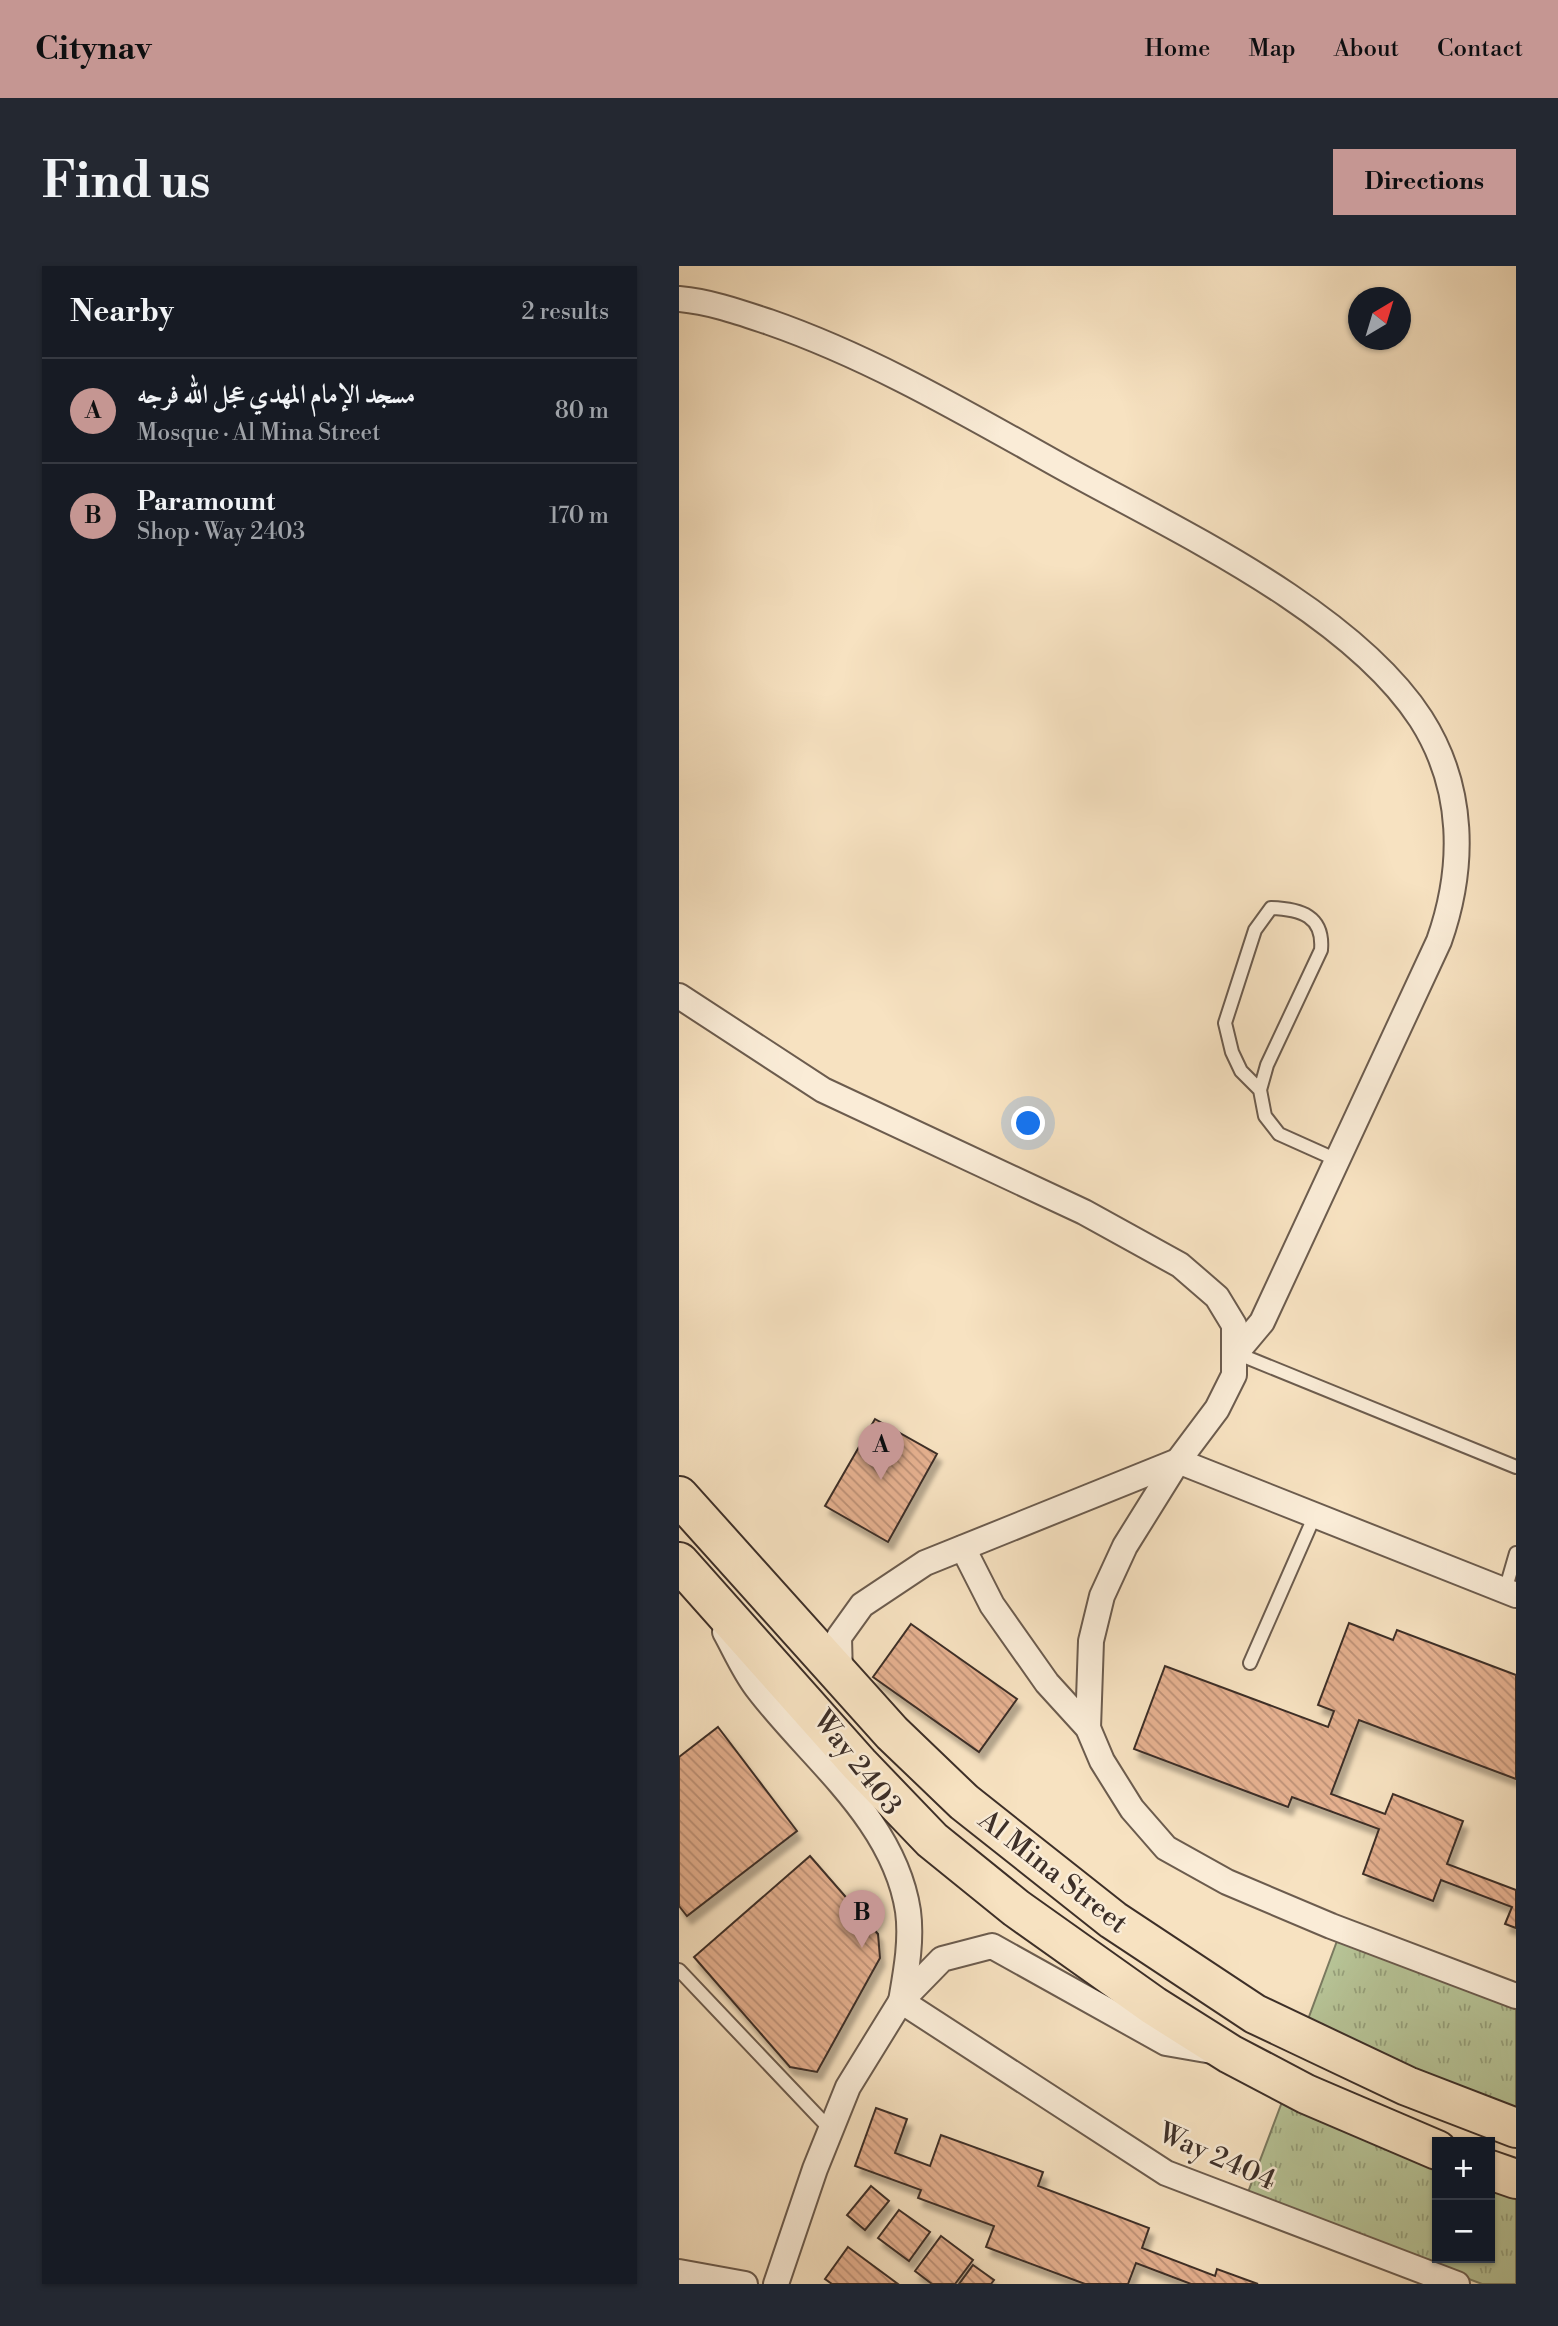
<!DOCTYPE html>
<meta charset="utf-8">
<style>
body{margin:0;font-family:"Libre Bodoni",Amiri,serif;background:#242831;color:#f1f3f6}
.controls{position:absolute;right:21px;bottom:21px;display:grid;overflow:hidden;border-radius:0px;box-shadow:0 2px 5px #0004}
.controls button{width:63px;height:63px;display:grid;place-items:center;padding:0;border:0;border-bottom:2px solid #363941;background:#171b24;color:#f1f3f6;font:35px sans-serif}
.compass{position:absolute;left:669px;top:21px;width:63px;height:63px;border-radius:50%;background:#171b24;box-shadow:0 2px 5px #0004;rotate:38deg}
.you{position:absolute;left:350px;top:858px;width:24px;height:24px;margin:-18px;border:5px solid #fff;border-radius:50%;background:#1a73e8;box-shadow:0 0 0 10px #1a73e833}
.badge{display:grid;place-items:center;width:46px;height:46px;border-radius:50%;background:#c59692;color:#111;font-size:23px;font-weight:700}
.pin{position:absolute;translate:-50% -58px;filter:drop-shadow(0 2px 4px #0008)}
.pin::after{content:'';position:absolute;top:37px;width:24px;height:21px;background:inherit;clip-path:polygon(0 0,100% 0,50% 100%)}
.list{margin:0;padding:0;list-style:none}
h2{display:flex;justify-content:space-between;align-items:center;height:91px;margin:0;padding:0 28px;font-size:30px}
h2 small{font-size:23px;font-weight:400;color:#9ea1a6}
.list li{display:grid;grid-template-columns:46px 1fr auto;gap:21px;align-items:center;box-sizing:border-box;height:105px;padding:0 28px;border-top:2px solid #363941}
.list b{display:block;font-size:26px;white-space:nowrap}
.list p{margin:0;font-size:23px;white-space:nowrap;color:#9ea1a6}
.list em{font-size:23px;font-style:normal;color:#9ea1a6}
.map{position:relative;flex:none;width:837px;height:2018px;overflow:hidden;border-radius:0px}
header{display:flex;align-items:center;gap:42px;box-sizing:border-box;height:98px;padding:0 35px;background:#c59692;color:#111}
header strong{font-size:33px}
nav{display:flex;gap:38px;margin-inline-start:auto;font-size:24px}
.intro{display:flex;align-items:center;justify-content:space-between;box-sizing:border-box;height:168px;padding:0 42px}
h1{margin:0;font-size:49px}
.button{padding:18px 32px;border-radius:0px;background:#c59692;color:#111;font-size:24px;font-weight:700}
main{display:flex;gap:42px;padding:0 42px}
aside{flex:1;background:#171b24;border-radius:0px;box-shadow:0 2px 5px #0004}
.map>svg:first-child{display:block}
</style>
<header>
<strong>Citynav</strong>
<nav><a>Home</a><a>Map</a><a>About</a><a>Contact</a></nav>
</header>
<div class="intro"><h1>Find us</h1><a class="button">Directions</a></div>
<main>
<aside>
<h2>Nearby<small>2 results</small></h2>
<ul class="list">
<li><span class="badge">A</span><div><b>مسجد الإمام المهدي عجل الله فرجه</b><p>Mosque · Al Mina Street</p></div><em>80 m</em></li>
<li><span class="badge">B</span><div><b>Paramount</b><p>Shop · Way 2403</p></div><em>170 m</em></li>
</ul>
</aside>
<div class="map">
<svg width="837" height="2018" viewBox="0 0 837 2018">
<defs>
<pattern id="grass-tufts" width="24" height="20" patternUnits="userSpaceOnUse" patternTransform="scale(1.75)"><rect width="24" height="20" fill="#b7c497"/><path d="M3 7l-1-3M5 7V3M7 7l1-3M15 17l-1-3M17 17v-4M19 17l1-3" fill="none" stroke="#96a07b"/></pattern>
<pattern id="building-back-hatch" width="6" height="6" patternUnits="userSpaceOnUse" patternTransform="scale(1.75)"><rect width="6" height="6" fill="#e6b190"/><path d="M-1 5l2 2M0 0l6 6M5-1l2 2" fill="none" stroke="#bc9076"/></pattern>
<filter id="shadow"><feDropShadow dx="4.5" dy="8" stdDeviation="2" flood-color="#0004"/></filter>
</defs>
<rect width="100%" height="100%" fill="#f7e2c1"/>
<filter id="stains"><feTurbulence type="fractalNoise" baseFrequency=".00286" numOctaves="4"/><feColorMatrix values="0 0 0 0 .2 0 0 0 0 .09 0 0 0 0 .02 0 0 0 .5 -.17"/></filter>
<radialGradient id="worn" r=".72"><stop offset=".6" stop-color="#630" stop-opacity="0"/><stop offset="1" stop-color="#630" stop-opacity=".3"/></radialGradient>
<g fill="url(#grass-tufts)" stroke="#7a7a60" stroke-width="2">
<path d="M 658,1675 L 837,1743 L 837,1848 L 624,1767 Z"/>
<path d="M 603,1836 L 758,1895 L 758,1992 L 811,1992 L 811,1915 L 837,1925 L 837,2018 L 803,2018 L 568,1929 Z"/>
</g>
<g fill="url(#building-back-hatch)" stroke="#3d2f28" stroke-width="2" filter="url(#shadow)">
<path d="M 196,1153 L 258,1188 L 209,1276 L 146,1240 Z"/>
<path d="M 670,1357 L 714,1374 L 718,1364 L 837,1409 L 837,1513 L 680,1454 L 652,1528 L 706,1548 L 714,1528 L 784,1555 L 768,1598 L 837,1624 L 837,1662 L 826,1658 L 833,1641 L 762,1614 L 754,1635 L 684,1608 L 700,1563 L 613,1531 L 609,1541 L 455,1483 L 486,1400 L 649,1461 L 655,1445 L 639,1439 Z"/>
<path d="M 232,1358 L 338,1433 L 300,1486 L 194,1411 Z"/>
<path d="M 39,1461 L 118,1565 L 8,1650 L 0,1640 L 0,1491 Z"/>
<path d="M 131,1590 L 199,1668 L 201,1692 L 138,1806 L 111,1801 L 15,1691 Z"/>
<path d="M 197,1842 L 228,1853 L 216,1887 L 251,1900 L 262,1869 L 364,1906 L 359,1920 L 470,1962 L 463,1982 L 536,2010 L 538,2003 L 579,2018 L 512,2018 L 457,1997 L 449,2018 L 406,2018 L 307,1981 L 315,1960 L 239,1932 L 242,1924 L 176,1900 Z"/>
<path d="M 192,1920 L 210,1935 L 186,1964 L 168,1949 Z"/>
<path d="M 220,1944 L 251,1966 L 230,1995 L 199,1972 Z"/>
<path d="M 262,1970 L 294,1994 L 276,2018 L 253,2018 L 236,2005 Z"/>
<path d="M 169,1981 L 219,2018 L 153,2018 L 146,2013 Z"/>
<path d="M 294,1999 L 315,2014 L 312,2018 L 280,2018 Z"/>
</g>
<g fill="none" stroke-linecap="round" stroke-linejoin="round">
<g stroke="#6c5c4e" stroke-width="16">
<g id="service">
<path d="M 581,824 L 562,805 L 553,786 L 546,757 L 576,664 L 592,642 C 622,643 645,650 642,684 L 588,799 L 581,824 L 586,850 L 600,868 L 658,894"/>
<path d="M 557,1087 L 837,1201"/>
<path d="M 826,1325 L 837,1287"/>
<path d="M 571,1397 L 636,1249"/>
<path d="M 0,1704 L 151,1863"/>
</g>
</g>
<g stroke="#6c5c4e" stroke-width="28">
<g id="minor">
<path d="M 0,33 C 32,36 60,46 90,56 C 194,92 290,149 385,202 C 497,264 672,345 742,453 C 786,522 786,601 760,675 L 583,1056 L 557,1087"/>
<path d="M 0,730 L 144,824 L 405,946 L 501,999 L 538,1031 L 555,1059 L 555,1109 L 538,1143 L 499,1195 L 446,1280 L 423,1330 L 412,1375 L 409,1462"/>
<path d="M 284,1282 L 313,1339 L 368,1417 L 409,1462 L 423,1495 L 453,1543 L 487,1582 L 548,1616 L 652,1660 L 837,1730"/>
<path d="M 46,1366 C 56,1384 65,1405 78,1422 C 130,1491 215,1553 229,1645 C 233,1675 227,1706 222,1735"/>
<path d="M 161,1410 L 160,1371 L 183,1339 L 246,1297 L 499,1195 L 837,1329"/>
<path d="M 222,1735 L 487,1907 L 778,2018"/>
<path d="M 0,2006 L 66,2018"/>
<path d="M 97,2018 L 136,1903 L 169,1821 L 222,1735 L 263,1693 L 313,1680 L 487,1777 L 533,1785"/>
</g>
</g>
<g stroke="#3d2f28" stroke-width="42">
<g id="primary">
<path d="M 0,1230 L 213,1467 L 285,1536 L 434,1654 L 576,1748 L 728,1820 L 837,1862"/>
<path d="M 0,1296 L 180,1498 L 253,1574 L 337,1642 L 475,1740 L 551,1788 L 627,1828 L 758,1884"/>
<path d="M 811,1904 L 837,1913"/>
</g>
</g>
<use href="#service" stroke="#faecd7" stroke-width="12"/>
<use href="#minor" stroke="#faecd7" stroke-width="24"/>
<use href="#primary" stroke="#f7e2c1" stroke-width="38"/>
</g>
<g text-anchor="middle" dominant-baseline="central" stroke-width="5" stroke-linejoin="round" paint-order="stroke">
<g font-size="28" fill="#3d2f28" stroke="#faecd7">
<text transform="translate(178 1497) rotate(52)">Way 2403</text>
<text transform="translate(374 1606) rotate(38)">Al Mina Street</text>
<text transform="translate(538 1891) rotate(24)">Way 2404</text>
</g>
</g>
<rect width="100%" height="100%" filter="url(#stains)"/>
<rect width="100%" height="100%" fill="url(#worn)"/>
</svg>
<div class="controls">
<button>+</button>
<button>−</button>
</div>
<svg class="compass" viewBox="-18 -18 36 36"><path d="M0-13l5 13h-10z" fill="#e53935"/><path d="M0 13l5-13h-10z" fill="#9ea1a6"/></svg>
<div class="you"></div>
<div class="pin badge" style="left:202px;top:1214px">A</div>
<div class="pin badge" style="left:183px;top:1682px">B</div>
</div>
</main>
